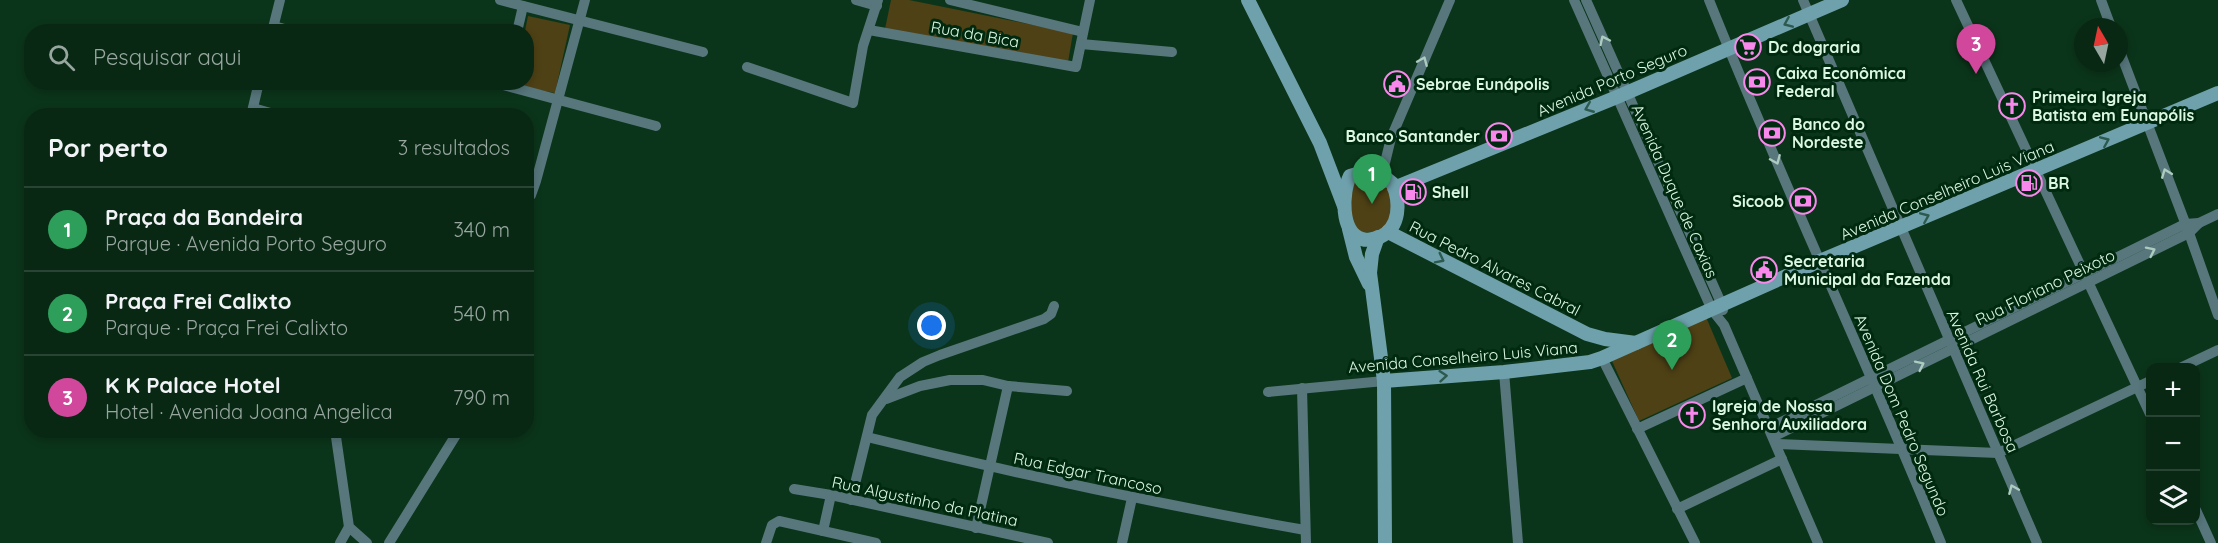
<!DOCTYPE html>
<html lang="pt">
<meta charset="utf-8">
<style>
body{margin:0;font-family:Quicksand,sans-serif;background:#163422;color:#f1f3f6}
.controls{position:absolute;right:18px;bottom:18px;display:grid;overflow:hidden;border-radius:12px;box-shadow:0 3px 9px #0003}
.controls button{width:54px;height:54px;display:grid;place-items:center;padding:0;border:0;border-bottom:2px solid #294434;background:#082814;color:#f1f3f6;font:30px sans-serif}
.compass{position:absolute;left:2074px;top:18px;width:54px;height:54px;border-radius:50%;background:#082814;box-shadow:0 3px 9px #0003;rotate:351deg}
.you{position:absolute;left:932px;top:326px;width:21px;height:21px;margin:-15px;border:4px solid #fff;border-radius:50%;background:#1a73e8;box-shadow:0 0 0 9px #1a73e833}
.badge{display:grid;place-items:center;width:39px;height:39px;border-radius:50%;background:#f888eb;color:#fff;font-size:20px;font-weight:700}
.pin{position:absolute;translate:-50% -50px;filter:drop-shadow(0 2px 3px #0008)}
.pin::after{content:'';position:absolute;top:32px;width:21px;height:18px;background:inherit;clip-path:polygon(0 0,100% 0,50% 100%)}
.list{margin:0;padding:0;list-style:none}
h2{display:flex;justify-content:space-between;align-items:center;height:78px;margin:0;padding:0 24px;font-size:26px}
h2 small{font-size:20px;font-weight:400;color:#98a6a0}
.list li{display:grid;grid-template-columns:39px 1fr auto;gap:18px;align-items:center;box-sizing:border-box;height:84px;padding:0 24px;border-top:2px solid #294434}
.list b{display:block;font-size:22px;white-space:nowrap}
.list p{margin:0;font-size:20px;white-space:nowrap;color:#98a6a0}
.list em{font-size:20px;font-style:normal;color:#98a6a0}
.icon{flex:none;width:33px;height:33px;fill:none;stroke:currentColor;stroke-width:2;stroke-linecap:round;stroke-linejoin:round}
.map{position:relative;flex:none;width:2218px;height:543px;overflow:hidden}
.search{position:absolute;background:#082814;box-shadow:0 3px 9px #0003;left:24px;top:24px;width:510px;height:66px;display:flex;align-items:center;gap:15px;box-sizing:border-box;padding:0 21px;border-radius:24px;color:#98a6a0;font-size:22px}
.panel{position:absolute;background:#082814;box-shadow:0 3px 9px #0003;left:24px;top:108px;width:510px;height:330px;border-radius:24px}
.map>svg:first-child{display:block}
</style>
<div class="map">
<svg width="2218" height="543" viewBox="0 0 2218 543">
<rect width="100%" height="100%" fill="#0b351a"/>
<g fill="#4e4115">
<path d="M 891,0 L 909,0 L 1073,33 L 1068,62 L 885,29 Z"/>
<path d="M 528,16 L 570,25 L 555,93 L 513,85 L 514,83 L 526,82 L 526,32 L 525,31 Z"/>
<path d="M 1371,175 L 1387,186 L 1395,208 L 1385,228 L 1372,232 L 1361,233 C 1347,218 1350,201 1354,182 Z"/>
<path d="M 1706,317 L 1732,378 L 1639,421 L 1612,361 Z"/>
</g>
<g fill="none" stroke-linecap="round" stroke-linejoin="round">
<g stroke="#57777d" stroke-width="10">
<path d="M 500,0 L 703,52"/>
<path d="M 856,0 L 877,6"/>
<path d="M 950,0 L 1083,32"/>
<path d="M 1574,0 L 1712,310 L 1724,325 L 1818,543"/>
<path d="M 1586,0 L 1722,305 L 1723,310"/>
<path d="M 1709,0 C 1782,183 1867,361 1941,543"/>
<path d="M 1803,0 L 2037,543"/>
<path d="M 1956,0 L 2150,414"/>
<path d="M 2101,0 L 2111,27"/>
<path d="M 274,26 L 295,32"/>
<path d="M 869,30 L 1076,67 L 1090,0"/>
<path d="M 272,32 L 280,0"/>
<path d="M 517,32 L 523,6"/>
<path d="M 1081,44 L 1172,52"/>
<path d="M 2119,49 L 2189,233 L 2218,315"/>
<path d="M 747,67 L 853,103 L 863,46 L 878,0"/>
<path d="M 492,82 L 656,126"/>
<path d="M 253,108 L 281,116"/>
<path d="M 251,116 L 259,82"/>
<path d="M 1382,175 L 1391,138 L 1450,0"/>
<path d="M 526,199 L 531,195 L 536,181 L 585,0"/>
<path d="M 1602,358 L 1695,543"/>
<path d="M 2180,368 L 2218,350"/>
<path d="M 1504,372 L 1518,543"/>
<path d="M 1302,388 L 1306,543"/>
<path d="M 1268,392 L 1384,381"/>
<path d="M 886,399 L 920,386 L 950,380 L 983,380 L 1008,386 L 1067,391"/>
<path d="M 1769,428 L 2185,224 L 2199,223"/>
<path d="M 1637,429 L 1747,378"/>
<path d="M 335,430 L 349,527 L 367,543"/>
<path d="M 867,437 C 1012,473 1158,504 1305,530"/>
<path d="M 1773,437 L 2189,233 L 2199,223 L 2218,214"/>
<path d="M 1776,444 L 1998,453 L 2150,381"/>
<path d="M 794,489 L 831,495 L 1048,543"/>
<path d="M 851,500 L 872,415 L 900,377 L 923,362 L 940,355 L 1044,319 L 1051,314 L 1054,306"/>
<path d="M 1677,509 L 1782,459"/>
<path d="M 2196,510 L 2211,543"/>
<path d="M 976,528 L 1008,386"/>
<path d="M 823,531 L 831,495"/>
<path d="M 340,543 L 349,527"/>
<path d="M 389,543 L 459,430"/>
<path d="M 766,543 L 772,525 L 779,521 L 876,543"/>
<path d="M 1122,543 L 1132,498"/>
</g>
<g stroke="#6ea1ac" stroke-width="14">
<path d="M 1248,0 L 1320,143 L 1344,206"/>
<path d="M 1367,171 L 1382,175 L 1393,184 C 1400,202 1401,227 1380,237 C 1374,239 1368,241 1362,239 C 1340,233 1342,192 1350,176 Z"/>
<path d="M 1394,188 L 1617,97 L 1842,0"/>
<path d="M 1349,229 L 1356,257 L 1369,284"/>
<path d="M 1388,232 L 1587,334 L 1605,339 L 1636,343"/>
<path d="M 1378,237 L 1372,254 L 1370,273 L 1384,381 L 1385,543"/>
<path d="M 1384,381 L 1504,372 L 1590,362 L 1602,358 L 1820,261 L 2218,93"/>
</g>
</g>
<defs><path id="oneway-chevron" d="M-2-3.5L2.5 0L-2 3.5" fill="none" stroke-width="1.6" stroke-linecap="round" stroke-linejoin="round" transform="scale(1.5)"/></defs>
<g stroke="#2c5a4e">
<use href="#oneway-chevron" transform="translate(1788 23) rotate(157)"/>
<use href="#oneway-chevron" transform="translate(1589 108) rotate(158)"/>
<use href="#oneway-chevron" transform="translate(2105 141) rotate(-23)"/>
<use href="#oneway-chevron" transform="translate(1925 217) rotate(-23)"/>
<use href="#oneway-chevron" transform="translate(1440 259) rotate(27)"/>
<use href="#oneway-chevron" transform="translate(1443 376) rotate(-5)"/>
</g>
<g stroke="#adcbbf">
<use href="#oneway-chevron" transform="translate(1604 40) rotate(-115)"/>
<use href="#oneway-chevron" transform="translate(1423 61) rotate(-67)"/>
<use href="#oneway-chevron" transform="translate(1776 160) rotate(67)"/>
<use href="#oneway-chevron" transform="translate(2166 173) rotate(-111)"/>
<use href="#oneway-chevron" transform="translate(2151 251) rotate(-26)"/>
<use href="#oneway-chevron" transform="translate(1920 365) rotate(-26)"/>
<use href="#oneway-chevron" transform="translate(2013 489) rotate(-113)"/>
</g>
<defs>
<g id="supermarket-ring" transform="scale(1.35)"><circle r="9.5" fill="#002a10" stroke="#f888eb" stroke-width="1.5"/><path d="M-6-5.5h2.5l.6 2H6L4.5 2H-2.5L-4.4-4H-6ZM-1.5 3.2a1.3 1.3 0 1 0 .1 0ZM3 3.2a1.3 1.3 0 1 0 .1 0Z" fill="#f888eb"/></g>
<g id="bank-ring" transform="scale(1.35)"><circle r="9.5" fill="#002a10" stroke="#f888eb" stroke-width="1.5"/><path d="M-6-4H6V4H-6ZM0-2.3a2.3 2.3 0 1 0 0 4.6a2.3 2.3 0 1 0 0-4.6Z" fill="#f888eb"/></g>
<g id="civic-ring" transform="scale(1.35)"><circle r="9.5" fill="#002a10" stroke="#f888eb" stroke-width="1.5"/><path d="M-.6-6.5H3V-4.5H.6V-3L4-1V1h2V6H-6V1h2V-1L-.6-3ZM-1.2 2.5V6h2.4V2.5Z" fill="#f888eb"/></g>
<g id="church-ring" transform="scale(1.35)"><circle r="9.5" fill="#002a10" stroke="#f888eb" stroke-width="1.5"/><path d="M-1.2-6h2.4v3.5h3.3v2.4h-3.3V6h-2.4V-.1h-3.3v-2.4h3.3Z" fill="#f888eb"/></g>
<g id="fuel-ring" transform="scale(1.35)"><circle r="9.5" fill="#002a10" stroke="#f888eb" stroke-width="1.5"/><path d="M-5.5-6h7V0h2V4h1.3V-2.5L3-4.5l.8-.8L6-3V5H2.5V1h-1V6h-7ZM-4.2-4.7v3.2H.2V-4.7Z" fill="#f888eb"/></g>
</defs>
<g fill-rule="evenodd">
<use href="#supermarket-ring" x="1748" y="47"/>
<use href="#bank-ring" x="1757" y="82"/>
<use href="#civic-ring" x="1397" y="84"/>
<use href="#church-ring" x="2012" y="106"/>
<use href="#bank-ring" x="1772" y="133"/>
<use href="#bank-ring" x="1499" y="136"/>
<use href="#fuel-ring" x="2029" y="183"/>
<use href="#fuel-ring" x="1413" y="192"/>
<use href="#bank-ring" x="1803" y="201"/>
<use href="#civic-ring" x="1764" y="270"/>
<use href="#church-ring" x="1692" y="415"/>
</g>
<g text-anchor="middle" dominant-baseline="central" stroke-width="6" stroke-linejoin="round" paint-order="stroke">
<g font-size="16" fill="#dcf8e2" stroke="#002a10">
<text transform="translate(975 34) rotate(10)">Rua da Bica</text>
<text transform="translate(1612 80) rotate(-23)">Avenida Porto Seguro</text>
<text transform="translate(1947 190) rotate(-23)">Avenida Conselheiro Luis Viana</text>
<text transform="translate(1675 191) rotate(66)">Avenida Duque de Caxias</text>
<text transform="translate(1495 268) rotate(27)">Rua Pedro Alvares Cabral</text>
<text transform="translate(2045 287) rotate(-26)">Rua Floriano Peixoto</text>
<text transform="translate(1463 357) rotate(-5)">Avenida Conselheiro Luis Viana</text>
<text transform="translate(1983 381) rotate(66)">Avenida Rui Barbosa</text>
<text transform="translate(1902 415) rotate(67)">Avenida Dom Pedro Segundo</text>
<text transform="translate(1088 473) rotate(12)">Rua Edgar Trancoso</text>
<text transform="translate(925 501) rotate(12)">Rua Algustinho da Platina</text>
</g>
<g font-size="16" font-weight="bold" fill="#dcf8e2" stroke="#002a10" text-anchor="start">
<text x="1768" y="47">Dc dograria</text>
<text x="1776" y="73">Caixa Econômica<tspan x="1776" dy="18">Federal</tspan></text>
<text x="1416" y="84">Sebrae Eunápolis</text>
<text x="2032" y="97">Primeira Igreja<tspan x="2032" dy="18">Batista em Eunapólis</tspan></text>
<text x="1792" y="124">Banco do<tspan x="1792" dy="18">Nordeste</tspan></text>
<text x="1480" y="136" text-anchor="end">Banco Santander</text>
<text x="2048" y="183">BR</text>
<text x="1432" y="192">Shell</text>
<text x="1784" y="201" text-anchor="end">Sicoob</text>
<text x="1784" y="261">Secretaria<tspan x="1784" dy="18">Municipal da Fazenda</tspan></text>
<text x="1712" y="406">Igreja de Nossa<tspan x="1712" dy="18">Senhora Auxiliadora</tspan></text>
</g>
</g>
</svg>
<div class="controls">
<button>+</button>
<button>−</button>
<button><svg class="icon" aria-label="layers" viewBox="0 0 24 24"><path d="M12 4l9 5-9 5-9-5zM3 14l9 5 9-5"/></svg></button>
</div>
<svg class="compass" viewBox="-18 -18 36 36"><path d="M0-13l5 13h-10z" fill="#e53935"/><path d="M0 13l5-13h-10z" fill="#98a6a0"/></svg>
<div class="you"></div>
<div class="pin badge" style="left:1372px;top:204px;background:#2e9e5b">1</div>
<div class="pin badge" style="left:1672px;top:370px;background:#2e9e5b">2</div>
<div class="pin badge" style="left:1976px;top:74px;background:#d1479c">3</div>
<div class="search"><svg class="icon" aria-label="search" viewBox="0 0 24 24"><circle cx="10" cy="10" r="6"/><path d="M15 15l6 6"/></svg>Pesquisar aqui</div>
<section class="panel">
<h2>Por perto<small>3 resultados</small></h2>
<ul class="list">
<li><span class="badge" style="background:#2e9e5b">1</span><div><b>Praça da Bandeira</b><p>Parque · Avenida Porto Seguro</p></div><em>340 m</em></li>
<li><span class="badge" style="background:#2e9e5b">2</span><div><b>Praça Frei Calixto</b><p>Parque · Praça Frei Calixto</p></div><em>540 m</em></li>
<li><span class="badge" style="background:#d1479c">3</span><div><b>K K Palace Hotel</b><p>Hotel · Avenida Joana Angelica</p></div><em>790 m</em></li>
</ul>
</section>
</div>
